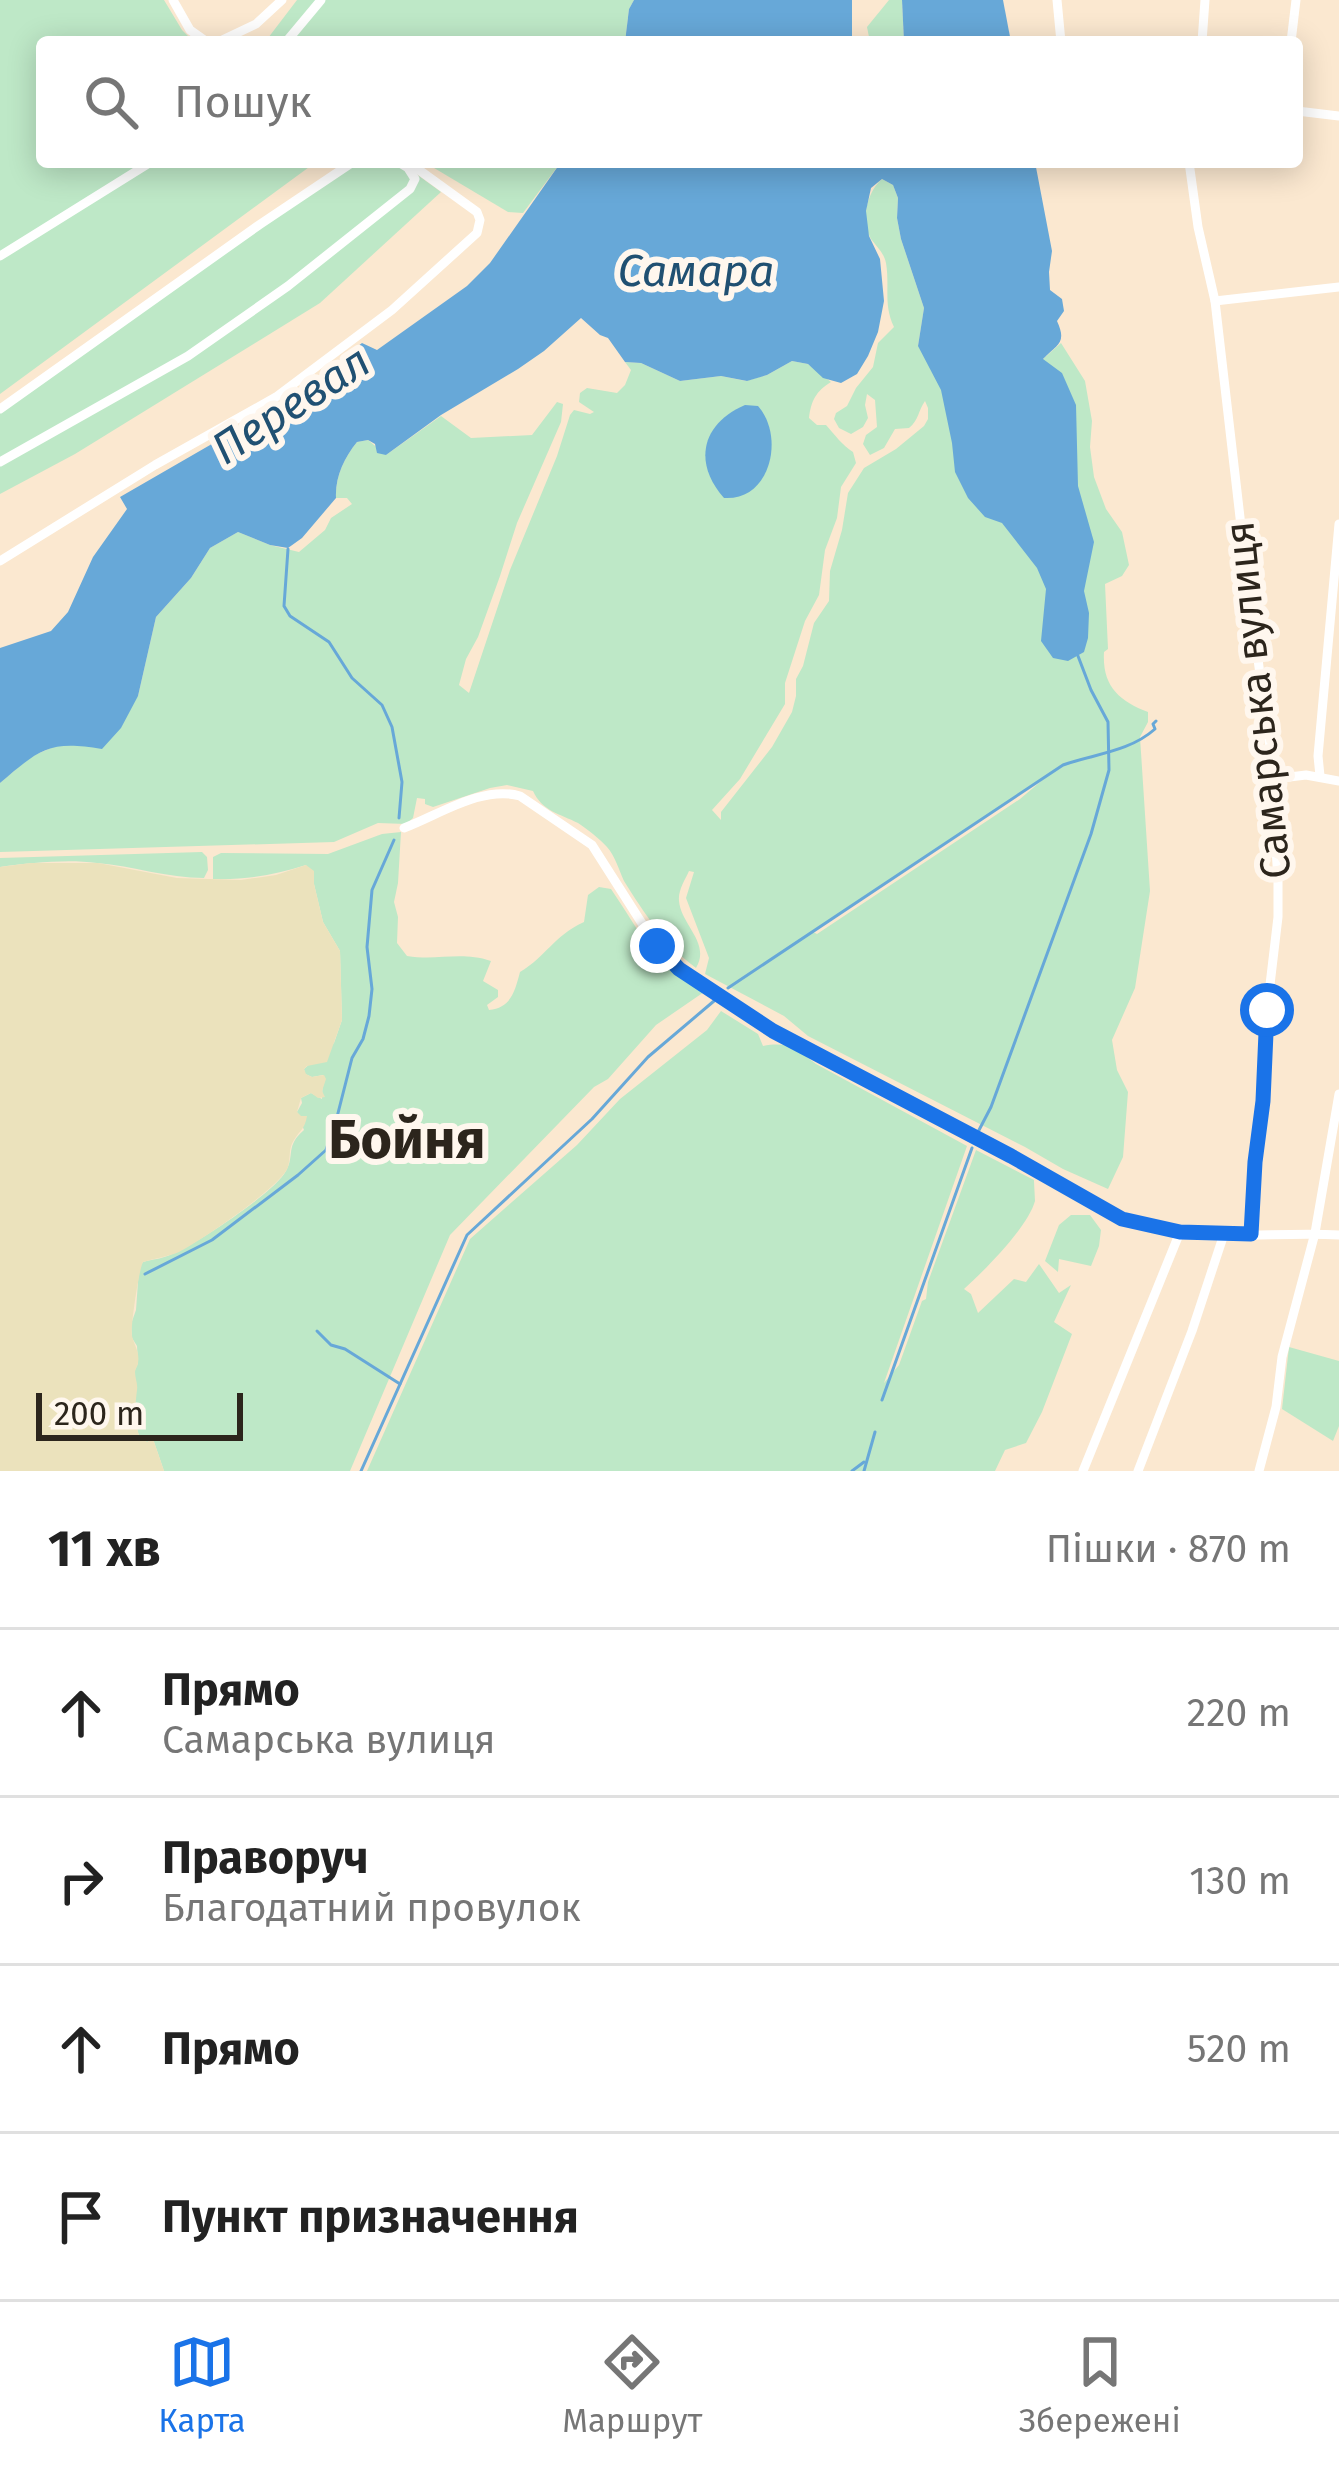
<!DOCTYPE html>
<html lang="uk">
<meta charset="utf-8">
<style>
body{margin:0;font-family:"Fira Sans",sans-serif;background:#f6f6f6;color:#222}
.scale{position:absolute;left:36px;bottom:30px;width:207px;box-sizing:border-box;padding-left:12px;border:6px solid #2c251c;border-top:0;font-size:33px;line-height:42px;white-space:nowrap;color:#2c251c;-webkit-text-stroke:9px #fff7ee;paint-order:stroke}
.stop{position:absolute;width:36px;height:36px;margin:-27px;border:9px solid #1a73e8;border-radius:50%;background:#fff}
.stop.end{background:#1a73e8;border-color:#fff;box-shadow:0 3px 12px #0008}
.list{margin:0;padding:0;list-style:none}
h2{display:flex;justify-content:space-between;align-items:center;height:156px;margin:0;padding:0 48px;font-size:51px}
h2 small{font-size:39px;font-weight:400;color:#767676}
.list li{display:grid;grid-template-columns:78px 1fr auto;gap:36px;align-items:center;box-sizing:border-box;height:168px;padding:0 48px;border-top:3px solid #e0e0e0}
.list b{display:block;font-size:45px;white-space:nowrap}
.list p{margin:0;font-size:39px;white-space:nowrap;color:#767676}
.list em{font-size:39px;font-style:normal;color:#767676}
.icon{flex:none;width:66px;height:66px;fill:none;stroke:currentColor;stroke-width:2;stroke-linecap:round;stroke-linejoin:round}
.map{position:relative;flex:none;width:1339px;height:1471px;overflow:hidden}
.search{position:absolute;background:#fff;box-shadow:0 6px 30px #0003;left:36px;right:36px;top:36px;height:132px;display:flex;align-items:center;gap:30px;box-sizing:border-box;padding:0 42px;border-radius:12px;color:#767676;font-size:45px}
.sheet{height:828px;background:#fff}
nav{display:flex;justify-content:space-around;align-items:center;box-sizing:border-box;height:168px;border-top:3px solid #e0e0e0;background:#fff;font-size:33px;color:#767676}
nav a{display:grid;justify-items:center;gap:6px}
nav .on{color:#1a73e8}
.map>svg:first-child{display:block}
</style>
<div class="map">
<svg width="1339" height="1471" viewBox="0 0 1339 1471">
<rect width="100%" height="100%" fill="#fbe8d0"/>
<g fill="#bee8c7" fill-rule="evenodd">
<path d="M 0,0 L 164,0 L 182,30 L 194,42 L 42,42 L 42,162 L 316,162 L 0,394 Z"/>
<path d="M 297,0 L 634,0 L 629,9 L 625,42 L 265,42 Z"/>
<path d="M 889,0 L 902,0 L 904,42 L 870,42 L 867,27 Z"/>
<path d="M 355,162 L 400,162 L 441,192 L 320,303 L 75,454 L 0,494 L 0,412 Z"/>
<path d="M 424,162 L 561,162 L 523,213 L 508,212 Z"/>
<path d="M 882,179 L 893,185 L 898,198 L 897,218 L 901,239 L 924,308 L 918,346 L 1043,359 L 1061,343 L 1085,381 L 1092,421 L 1090,447 L 1094,477 L 1106,509 L 1122,532 L 1129,565 L 1122,576 L 1105,584 L 1108,649 L 1104,652 C 1102,686 1119,701 1148,712 L 1148,722 L 1140,737 L 1150,891 L 1135,988 L 1112,1040 L 1117,1070 L 1128,1092 L 1123,1157 L 1108,1189 L 1063,1169 L 1025,1147 L 808,1036 L 784,1016 L 705,974 L 709,958 L 686,898 L 694,872 L 689,871 C 685,880 678,890 679,901 C 681,925 711,943 696,968 C 665,945 644,913 624,881 C 619,870 615,856 607,847 C 601,840 586,828 578,823 C 560,814 542,811 533,791 L 507,785 L 490,788 L 433,807 L 425,804 L 425,799 L 417,798 L 413,818 L 406,824 L 378,823 L 334,842 L 0,852 L 0,783 L 30,757 L 65,742 L 138,696 L 156,617 L 191,578 L 210,548 L 238,532 L 270,545 L 299,552 L 325,530 L 331,518 L 352,504 L 347,498 L 336,498 C 335,477 344,458 357,442 L 368,440 L 386,455 L 441,416 L 471,438 L 532,435 L 557,402 L 563,404 L 561,422 L 517,523 L 500,576 L 478,637 L 466,659 L 459,685 L 469,693 L 510,570 L 557,456 L 570,415 L 574,410 L 590,414 L 594,412 L 579,402 L 580,393 L 587,388 L 617,393 L 625,385 L 631,370 L 625,362 L 641,363 L 680,381 L 721,376 L 746,381 L 767,375 L 792,361 L 808,364 L 831,382 C 816,391 811,401 809,418 L 817,425 L 826,425 C 835,435 842,445 853,452 L 856,463 L 841,487 L 837,518 L 825,550 L 819,595 L 805,621 L 785,683 L 785,704 L 740,779 L 712,810 L 721,820 L 721,812 L 772,747 L 792,712 L 796,696 L 796,679 L 803,666 L 814,623 L 829,601 L 830,571 L 842,530 L 848,493 L 864,468 L 896,449 L 924,426 L 928,419 L 928,408 L 925,401 C 918,411 919,420 909,428 L 895,429 L 884,448 L 870,455 L 863,444 L 866,435 L 877,427 L 875,400 L 867,394 L 865,405 L 868,418 L 863,427 L 851,434 L 839,428 L 834,419 L 836,413 L 847,406 L 856,388 L 873,367 L 878,343 L 894,327 C 883,304 890,287 886,263 C 884,253 877,247 871,239 C 860,220 867,192 882,179 ZM 1046,777 L 1020,799 L 817,934 L 813,932 Z"/>
<path d="M 401,832 L 398,883 L 394,902 L 398,917 L 397,943 L 407,956 C 438,961 460,951 491,961 L 483,981 L 498,990 L 498,997 L 487,1005 L 489,1010 C 511,1008 515,991 520,972 C 547,956 552,937 584,922 L 588,895 L 599,887 L 611,889 C 639,930 657,970 704,992 L 656,1025 L 608,1079 L 594,1087 L 450,1235 L 350,1471 L 164,1471 L 153,1439 L 147,1442 L 139,1436 L 134,1417 L 135,1370 L 138,1363 L 137,1346 L 132,1338 L 131,1324 L 136,1310 L 139,1268 L 143,1262 C 153,1259 161,1259 170,1255 C 195,1245 274,1193 286,1171 C 295,1155 285,1146 304,1130 L 297,1112 L 302,1103 L 301,1098 L 311,1093 L 322,1099 L 323,1075 L 312,1077 L 305,1074 L 304,1069 L 334,1043 L 342,1020 L 340,951 L 323,922 L 314,884 L 306,865 C 274,875 246,880 213,879 L 213,857 L 221,853 L 328,854 L 382,834 Z"/>
<path d="M 202,852 L 207,857 L 208,870 L 204,878 C 167,878 133,866 97,863 C 66,859 31,863 0,867 L 0,858 Z"/>
<path d="M 721,1011 L 758,1034 L 763,1046 C 788,1041 797,1049 816,1064 L 967,1146 L 884,1383 L 899,1365 L 922,1301 L 926,1299 L 928,1282 L 976,1150 L 1034,1180 C 1034,1183 1035,1198 1035,1201 C 1028,1227 984,1271 964,1289 L 971,1294 L 978,1313 L 1014,1279 L 1026,1282 L 1039,1264 L 1059,1293 L 1071,1285 L 1054,1322 L 1072,1334 L 1042,1412 L 1026,1443 L 1005,1450 L 995,1471 L 367,1471 L 470,1239 L 577,1145 L 620,1099 L 707,1030 Z"/>
<path d="M 1071,1215 L 1090,1215 L 1101,1230 L 1099,1246 L 1091,1266 L 1059,1259 L 1058,1272 L 1045,1261 L 1059,1225 Z"/>
<path d="M 1289,1347 L 1339,1361 L 1339,1426 L 1333,1441 L 1282,1409 Z"/>
</g>
<path fill="#ebe2bc" d="M 31,863 L 98,863 L 177,878 L 241,880 L 276,875 L 306,865 L 314,871 L 314,884 L 323,922 L 340,951 L 342,1020 L 327,1062 L 307,1066 L 304,1069 L 306,1074 L 312,1077 L 324,1075 L 326,1079 L 322,1091 L 325,1097 L 318,1098 L 311,1093 L 301,1098 L 297,1112 L 301,1116 L 307,1116 C 305,1129 300,1130 294,1140 C 288,1149 291,1157 288,1167 C 281,1187 200,1241 179,1252 C 167,1257 155,1258 143,1262 C 139,1269 130,1329 132,1336 C 134,1345 140,1352 138,1363 C 138,1366 135,1369 135,1372 C 135,1378 138,1384 137,1390 C 135,1407 134,1418 139,1436 L 147,1442 L 153,1439 L 164,1471 L 0,1471 L 0,867 Z"/>
<g fill="#67a8d8">
<path d="M 634,0 L 852,0 L 852,42 L 625,42 L 629,9 Z"/>
<path d="M 902,0 L 1003,0 L 1011,42 L 904,42 Z"/>
<path d="M 561,162 L 1035,162 L 1052,251 L 1049,272 L 1050,290 L 1062,299 L 1064,311 L 1057,321 C 1067,343 1058,344 1043,359 L 1062,373 L 1076,405 L 1078,486 L 1094,542 L 1084,591 L 1089,613 L 1088,638 L 1084,652 L 1068,661 L 1053,658 L 1041,641 L 1046,589 L 1037,568 L 1002,523 L 985,517 L 968,498 L 955,472 L 952,443 L 941,390 L 918,346 L 924,308 L 901,239 L 897,218 L 898,198 L 893,185 L 882,179 L 871,188 L 866,211 L 869,236 L 880,259 L 884,301 L 878,332 L 868,356 L 857,374 L 841,383 L 823,378 L 808,364 L 792,361 L 767,375 L 747,381 L 721,376 L 680,381 L 641,363 L 625,362 L 608,338 L 600,335 L 581,318 L 544,351 L 518,369 L 441,415 L 386,455 L 377,453 L 375,444 L 368,440 L 357,442 C 344,458 335,477 336,498 L 302,538 L 288,548 L 270,545 L 238,532 L 210,548 L 191,578 L 156,617 L 138,696 L 121,728 L 102,749 C 49,740 40,749 0,783 L 0,648 L 51,631 L 68,612 L 93,557 L 127,509 L 120,497 L 302,392 L 341,366 L 344,357 L 362,343 L 377,350 L 467,286 L 490,263 Z"/>
<path d="M 745,405 L 758,406 C 785,436 771,501 724,498 C 693,463 701,424 745,405 Z"/>
</g>
<g fill="none" stroke-linecap="round" stroke-linejoin="round">
<g stroke="#67a8d8" stroke-width="3">
<path d="M 288,549 L 284,606 L 290,616 L 329,642 L 352,678 L 382,705 L 392,727 L 402,782 L 399,818"/>
<path d="M 728,988 L 1063,765 C 1094,754 1129,752 1155,729 L 1153,724 L 1156,721"/>
<path d="M 978,1132 L 991,1107 L 1091,834 L 1109,770 L 1108,722 L 1091,690 L 1078,656"/>
<path d="M 145,1274 L 212,1240 L 298,1175 L 326,1150 L 337,1117 L 352,1058 L 363,1039 L 369,1016 L 372,989 L 367,947 L 372,890 L 394,840"/>
<path d="M 317,1331 L 331,1345 L 345,1349 L 400,1384"/>
<path d="M 882,1400 L 972,1148"/>
<path d="M 361,1471 L 467,1235 L 592,1119 L 648,1057 L 714,1001"/>
<path d="M 852,1471 L 864,1462"/>
<path d="M 864,1471 L 875,1432"/>
</g>
<g stroke="#fff" stroke-width="9">
<path d="M 173,0 L 190,30 L 207,42"/>
<path d="M 1057,0 L 1061,42"/>
<path d="M 218,42 L 256,24 L 282,0"/>
<path d="M 286,42 L 321,0"/>
<path d="M 1202,42 L 1205,0"/>
<path d="M 1291,42 L 1296,0"/>
<path d="M 1297,111 L 1339,116"/>
<path d="M 1189,162 L 1198,227 L 1215,301 L 1247,578 L 1269,741 L 1278,880 L 1278,917 L 1267,1010 L 1263,1101 L 1255,1162 L 1251,1234"/>
<path d="M 0,256 L 151,162"/>
<path d="M 1215,301 L 1339,287"/>
<path d="M 0,409 L 259,225 L 353,162"/>
<path d="M 0,462 L 188,356 L 288,286 L 410,189 L 415,179 L 408,168 L 398,162"/>
<path d="M 0,561 L 155,465 L 276,397 L 392,310 L 477,233 L 480,220 L 477,212 L 408,162"/>
<path d="M 1320,776 L 1318,756 L 1339,524"/>
<path d="M 1273,779 L 1306,775 L 1339,781"/>
<path d="M 404,828 C 439,815 482,785 520,796 L 592,845 L 657,947 C 678,973 709,988 737,1007 C 823,1064 919,1106 1010,1156 C 1055,1180 1097,1212 1148,1226 C 1209,1243 1276,1231 1339,1235"/>
<path d="M 1083,1471 L 1180,1232"/>
<path d="M 1138,1471 L 1192,1331 L 1224,1234"/>
<path d="M 1259,1471 L 1276,1407 L 1282,1357 L 1315,1233 L 1339,1094"/>
</g>
</g>
<g fill="none" stroke-linecap="round" stroke-linejoin="round">
<path stroke="#1a73e8" stroke-width="15" d="M 657,946 L 679,969 L 773,1031 L 1011,1156 L 1122,1219 L 1180,1232 L 1251,1234 L 1255,1162 L 1263,1101 L 1267,1010"/>
</g>
<g text-anchor="middle" dominant-baseline="central" stroke-width="12" stroke-linejoin="round" paint-order="stroke">
<g font-size="42" fill="#2c251c" stroke="#fff7ee">
<text transform="translate(1258 700) rotate(-96)">Самарська вулиця</text>
</g>
<g font-size="45" font-style="italic" fill="#205072" stroke="#fff7ee">
<text x="696" y="271">Самара</text>
<text transform="translate(291 405) rotate(-33)">Перевал</text>
</g>
<g font-size="54" font-weight="bold" fill="#2c251c" stroke="#fff7ee">
<text x="407" y="1140">Бойня</text>
</g>
</g>
</svg>
<div class="scale">200 m</div>
<div class="stop" style="left:1267px;top:1010px"></div>
<div class="stop end" style="left:657px;top:946px"></div>
<div class="search"><svg class="icon" aria-label="search" viewBox="0 0 24 24"><circle cx="10" cy="10" r="6"/><path d="M15 15l6 6"/></svg>Пошук</div>
</div>
<section class="sheet">
<h2>11 хв<small>Пішки · 870 m</small></h2>
<ul class="list">
<li><svg class="icon" aria-label="ahead" viewBox="0 0 24 24"><path d="M12 20V5M6 11l6-6 6 6"/></svg><div><b>Прямо</b><p>Самарська вулиця</p></div><em>220 m</em></li>
<li><svg class="icon" aria-label="right" viewBox="0 0 24 24"><path d="M7 20v-9h11M14 6l5 5-5 5"/></svg><div><b>Праворуч</b><p>Благодатний провулок</p></div><em>130 m</em></li>
<li><svg class="icon" aria-label="ahead" viewBox="0 0 24 24"><path d="M12 20V5M6 11l6-6 6 6"/></svg><div><b>Прямо</b></div><em>520 m</em></li>
<li><svg class="icon" aria-label="arrive" viewBox="0 0 24 24"><path d="M6 21V4h12l-3 4 3 4H6"/></svg><div><b>Пункт призначення</b></div></li>
</ul>
</section>
<nav>
<a class="on"><svg class="icon" aria-label="map" viewBox="0 0 24 24"><path d="M3 6l6-2 6 2 6-2v14l-6 2-6-2-6 2zM9 4v14M15 6v14"/></svg>Карта</a>
<a><svg class="icon" aria-label="directions" viewBox="0 0 24 24"><path d="M12 3l9 9-9 9-9-9zM9 14v-3h6M13 9l2 2-2 2"/></svg>Маршрут</a>
<a><svg class="icon" aria-label="saved" viewBox="0 0 24 24"><path d="M7 4h10v16l-5-4-5 4z"/></svg>Збережені</a>
</nav>
